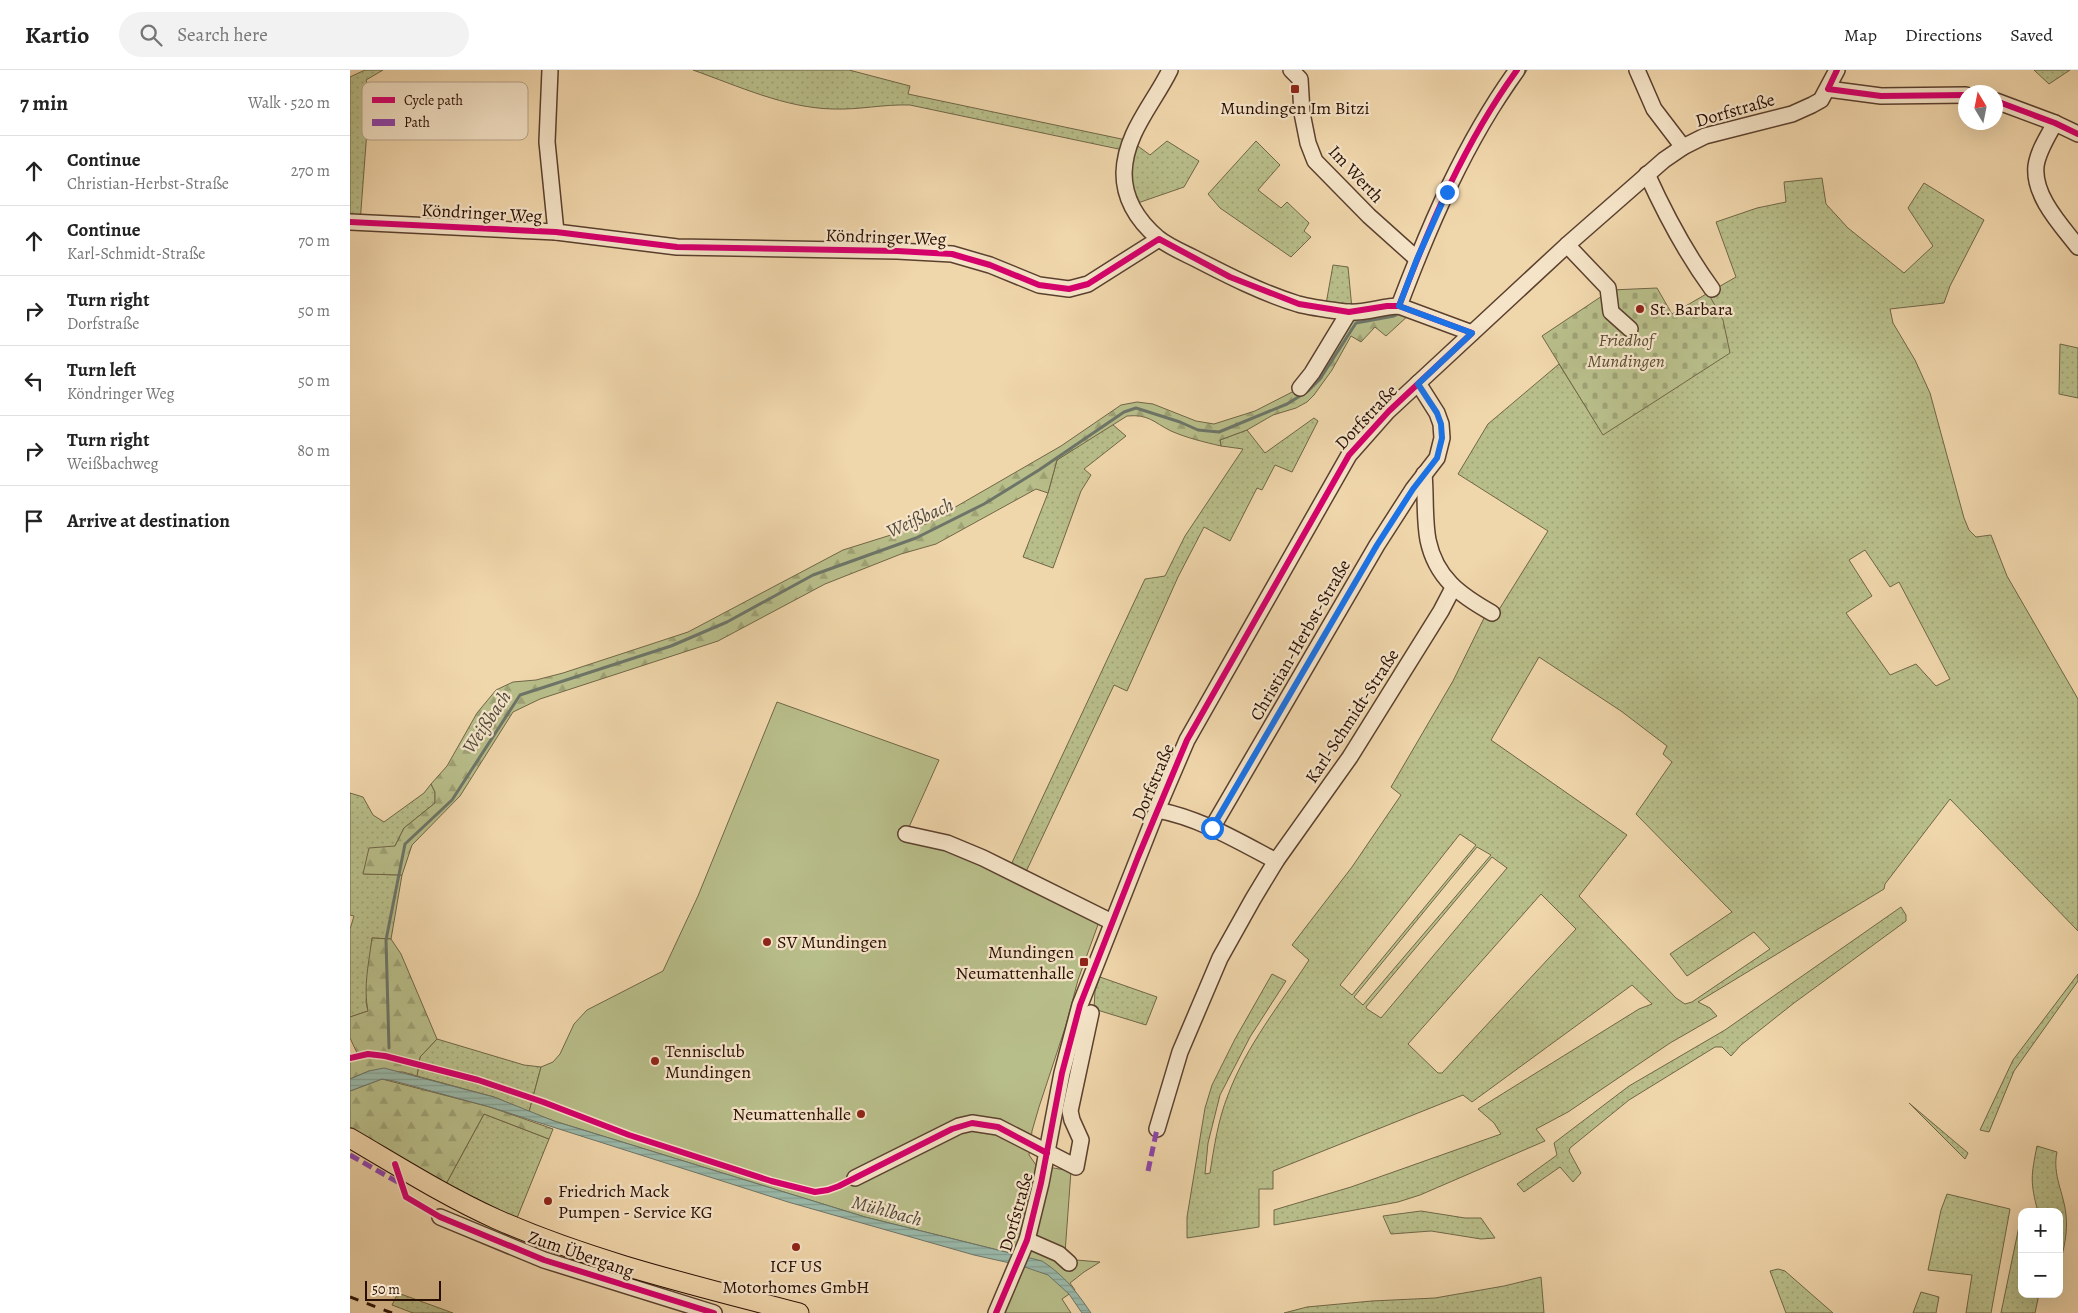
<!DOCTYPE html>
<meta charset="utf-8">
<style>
body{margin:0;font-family:Alegreya,serif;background:#f2f2f2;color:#222}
.controls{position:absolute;right:15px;bottom:15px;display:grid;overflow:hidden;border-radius:10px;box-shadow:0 5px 20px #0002}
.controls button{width:45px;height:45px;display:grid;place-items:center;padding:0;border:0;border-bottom:1px solid #e0e0e0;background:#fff;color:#222;font:25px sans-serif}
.compass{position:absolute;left:1608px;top:15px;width:45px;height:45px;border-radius:50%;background:#fff;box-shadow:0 5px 20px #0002;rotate:350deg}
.scale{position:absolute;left:15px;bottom:12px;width:76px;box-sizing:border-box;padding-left:5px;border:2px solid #290e04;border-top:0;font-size:14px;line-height:18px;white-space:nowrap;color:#290e04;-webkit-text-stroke:4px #f5e4c8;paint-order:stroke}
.stop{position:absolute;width:15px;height:15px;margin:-11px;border:4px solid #1a73e8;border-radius:50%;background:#fff}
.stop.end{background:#1a73e8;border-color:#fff;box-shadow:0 1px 5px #0008}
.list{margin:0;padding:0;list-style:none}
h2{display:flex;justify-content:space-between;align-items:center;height:65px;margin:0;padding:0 20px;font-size:21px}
h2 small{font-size:16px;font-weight:400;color:#767676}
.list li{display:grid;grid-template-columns:32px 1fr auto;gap:15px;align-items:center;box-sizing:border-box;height:70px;padding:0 20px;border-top:1px solid #e0e0e0}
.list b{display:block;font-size:19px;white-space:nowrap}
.list p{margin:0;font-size:16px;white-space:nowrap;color:#767676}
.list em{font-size:16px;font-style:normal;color:#767676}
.icon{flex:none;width:28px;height:28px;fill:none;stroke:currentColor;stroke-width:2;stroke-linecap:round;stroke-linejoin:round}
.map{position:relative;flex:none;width:1728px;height:1243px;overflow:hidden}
header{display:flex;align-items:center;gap:30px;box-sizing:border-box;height:70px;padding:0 25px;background:#fff;border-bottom:1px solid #e0e0e0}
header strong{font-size:24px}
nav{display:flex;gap:28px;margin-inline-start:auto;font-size:18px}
.search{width:350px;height:45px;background:#f2f2f2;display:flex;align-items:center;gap:12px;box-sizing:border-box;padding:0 18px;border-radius:28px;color:#767676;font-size:19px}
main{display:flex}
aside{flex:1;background:#fff}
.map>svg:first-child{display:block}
</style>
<header>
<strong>Kartio</strong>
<div class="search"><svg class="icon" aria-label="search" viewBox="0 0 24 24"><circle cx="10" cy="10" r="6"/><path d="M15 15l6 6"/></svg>Search here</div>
<nav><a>Map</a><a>Directions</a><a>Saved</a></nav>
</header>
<main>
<aside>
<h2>7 min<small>Walk · 520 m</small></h2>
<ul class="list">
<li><svg class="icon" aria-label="ahead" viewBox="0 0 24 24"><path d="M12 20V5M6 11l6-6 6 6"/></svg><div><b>Continue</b><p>Christian-Herbst-Straße</p></div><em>270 m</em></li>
<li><svg class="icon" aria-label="ahead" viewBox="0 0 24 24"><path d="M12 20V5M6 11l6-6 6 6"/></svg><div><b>Continue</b><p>Karl-Schmidt-Straße</p></div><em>70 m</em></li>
<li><svg class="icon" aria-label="right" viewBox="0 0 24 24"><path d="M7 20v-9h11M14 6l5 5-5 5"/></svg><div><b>Turn right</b><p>Dorfstraße</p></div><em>50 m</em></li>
<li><svg class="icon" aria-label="left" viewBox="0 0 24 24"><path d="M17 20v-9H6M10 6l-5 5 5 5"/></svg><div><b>Turn left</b><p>Köndringer Weg</p></div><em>50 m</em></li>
<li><svg class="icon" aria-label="right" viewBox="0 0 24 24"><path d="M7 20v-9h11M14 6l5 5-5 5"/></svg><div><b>Turn right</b><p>Weißbachweg</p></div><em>80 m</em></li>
<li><svg class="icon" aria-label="arrive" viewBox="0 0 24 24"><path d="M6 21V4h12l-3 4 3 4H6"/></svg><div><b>Arrive at destination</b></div></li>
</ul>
</aside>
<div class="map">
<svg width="1728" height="1243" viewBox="0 0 1728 1243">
<defs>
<pattern id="grass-dots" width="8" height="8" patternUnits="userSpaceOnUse" patternTransform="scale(1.25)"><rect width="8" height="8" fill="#b8be8a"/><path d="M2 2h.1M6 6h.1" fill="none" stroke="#9ea275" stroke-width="1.8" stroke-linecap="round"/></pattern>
<pattern id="forest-firs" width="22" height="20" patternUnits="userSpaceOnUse" patternTransform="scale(1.25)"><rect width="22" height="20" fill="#b8be8a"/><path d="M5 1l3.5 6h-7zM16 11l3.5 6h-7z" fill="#9ea275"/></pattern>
<pattern id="cemetery-stones" width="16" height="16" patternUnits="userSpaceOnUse" patternTransform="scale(1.25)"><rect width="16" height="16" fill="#b8be8a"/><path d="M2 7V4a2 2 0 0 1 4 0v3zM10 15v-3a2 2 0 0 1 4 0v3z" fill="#9ea275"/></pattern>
<pattern id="water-rules" width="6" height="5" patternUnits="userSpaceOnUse" patternTransform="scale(1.25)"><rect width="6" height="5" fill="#9ab9aa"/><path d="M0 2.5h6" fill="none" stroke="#859e91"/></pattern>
</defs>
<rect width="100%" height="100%" fill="#f0d6ab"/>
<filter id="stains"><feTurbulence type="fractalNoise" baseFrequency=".004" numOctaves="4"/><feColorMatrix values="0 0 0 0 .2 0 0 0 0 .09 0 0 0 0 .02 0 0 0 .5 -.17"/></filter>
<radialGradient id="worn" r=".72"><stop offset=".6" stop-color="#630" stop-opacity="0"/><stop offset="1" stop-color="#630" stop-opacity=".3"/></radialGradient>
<g fill="url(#grass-dots)" stroke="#706647" fill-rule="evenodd">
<path d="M 15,0 L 33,0 L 16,10 L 20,21 L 10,153 L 0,152 L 0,7 Z"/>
<path d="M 343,0 L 499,0 L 560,16 L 558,24 L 781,71 L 800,85 L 817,71 L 849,91 L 834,117 L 782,135 L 778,81 L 560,35 C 534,34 509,40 483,39 C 435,38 388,16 343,0 Z"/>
<path d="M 1684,0 L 1720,0 L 1699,14 Z"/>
<path d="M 906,71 L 930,95 L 908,120 L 931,138 L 937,132 L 959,153 L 954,161 L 961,167 L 941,187 L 870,138 L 858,124 Z"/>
<path d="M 1472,108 L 1476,134 L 1498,158 L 1554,203 L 1583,176 L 1558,138 L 1574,113 L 1634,150 L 1600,216 L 1594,233 L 1540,239 L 1543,253 L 1565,290 L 1580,323 L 1614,448 L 1619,460 L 1626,467 L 1641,465 L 1657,506 L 1728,629 L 1728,861 L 1600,729 L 1535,814 L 1534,819 L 1348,932 L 1360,938 L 1367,946 L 1320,973 L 1218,1042 L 1186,1059 L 1195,1071 L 1070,1125 L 1048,1132 L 924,1155 L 924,1140 L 1001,1117 L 1151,1064 L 1144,1053 L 1128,1039 L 1289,939 L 1302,934 L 1282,915 L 1122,1032 L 1113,1025 L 923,1101 L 923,1119 L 909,1119 L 909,1157 L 837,1168 L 837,1147 L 855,1038 L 862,1015 L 885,969 L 922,904 L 936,911 L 900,967 L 870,1025 L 858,1073 L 855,1104 L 860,1103 C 864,1077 868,1050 878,1025 C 896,976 931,933 959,890 L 942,875 L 1002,797 L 1051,725 L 1041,717 L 1103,611 L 1137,542 L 1145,546 L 1198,461 L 1108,404 L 1138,354 L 1209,294 L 1253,364 L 1358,223 L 1386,207 L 1366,152 L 1407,138 L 1436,132 L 1434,112 ZM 1515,480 L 1540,517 L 1549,512 L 1600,609 L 1586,616 L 1566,594 L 1540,605 L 1496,543 L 1522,526 L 1499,490 ZM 1189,587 L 1271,641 L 1317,676 L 1313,684 L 1322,692 L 1286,744 L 1382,842 L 1320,884 L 1337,906 L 1404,862 L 1420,879 L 1342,932 L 1335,934 L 1326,928 L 1229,826 L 1277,765 L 1141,670 ZM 1110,764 L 1126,775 L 1002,925 L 990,915 ZM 1127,777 L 1141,785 L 1013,935 L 1004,927 ZM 1142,787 L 1157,798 L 1031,948 L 1017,939 L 1016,937 ZM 1191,824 L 1226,859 L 1092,1003 L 1088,1003 L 1058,974 Z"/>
<path d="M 983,195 L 998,197 L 1002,239 L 976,234 Z"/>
<path d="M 1710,274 L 1728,278 L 1728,328 L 1709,324 Z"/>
<path d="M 964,348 L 968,351 L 942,402 L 925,395 L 912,420 L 907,418 L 880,471 L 854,457 L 828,507 L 777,621 L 764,615 L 674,806 L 659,799 L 795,509 L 815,506 L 835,466 L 893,379 L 871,376 L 870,370 L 897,360 L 915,383 Z"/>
<path d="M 762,354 L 776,366 L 734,399 L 741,405 L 731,421 L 703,498 L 673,487 L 698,423 L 707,390 Z"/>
<path d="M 81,714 L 85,722 L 85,733 L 54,758 L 45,776 L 14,804 L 52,805 L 41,869 L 22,868 L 16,932 L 18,941 L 0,947 L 0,859 L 4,846 L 0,845 L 0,723 L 13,727 L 23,745 L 34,752 L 74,723 Z"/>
<path d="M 1551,837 L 1556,845 L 1556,851 L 1444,933 L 1391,975 L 1381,986 L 1372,977 L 1365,977 L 1279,1030 L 1220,1078 L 1219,1081 L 1231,1103 L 1223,1112 L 1210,1097 L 1174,1122 L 1167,1114 L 1207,1085 L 1204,1073 L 1279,1016 L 1375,960 Z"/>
<path d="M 1728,904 L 1728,911 L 1664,1001 L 1639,1062 L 1630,1060 L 1663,990 Z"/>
<path d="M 750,907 L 807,927 L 796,955 L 744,939 L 745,921 Z"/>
<path d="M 87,969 L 174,995 L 191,997 L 179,1042 L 144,1027 L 67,1006 L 70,987 Z"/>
<path d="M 1559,1033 L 1618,1083 L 1615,1089 Z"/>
<path d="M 134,1044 L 199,1069 L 167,1148 L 139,1137 L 96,1114 Z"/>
<path d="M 1687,1076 L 1707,1082 C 1702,1105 1714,1123 1716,1145 C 1718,1161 1714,1180 1709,1196 L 1709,1142 L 1688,1142 C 1680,1112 1681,1106 1687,1076 Z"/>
<path d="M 1597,1124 L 1660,1139 L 1641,1243 L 1616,1243 L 1622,1205 L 1578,1200 L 1591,1140 Z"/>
<path d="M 1071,1141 L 1115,1148 L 1131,1148 L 1145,1168 L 1131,1169 L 1081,1161 L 1041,1164 L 1033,1146 Z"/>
<path d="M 1672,1142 L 1672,1224 L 1689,1224 L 1685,1243 L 1651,1243 Z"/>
<path d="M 1428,1199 L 1435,1201 L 1483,1243 L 1436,1243 L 1420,1201 Z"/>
<path d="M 1191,1207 L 1194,1243 L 934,1243 L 957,1237 L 1022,1231 L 1085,1228 L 1154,1216 Z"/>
<path d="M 1571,1222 L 1589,1227 L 1586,1243 L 1563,1243 Z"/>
<path d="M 48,1223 L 103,1243 L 63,1243 L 42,1235 Z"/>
</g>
<g fill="url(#forest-firs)" stroke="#706647">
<path d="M 1045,240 L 1060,244 L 1036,266 L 1025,257 L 1011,272 L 1001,266 L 982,300 L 964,325 L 957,332 L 946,338 L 923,345 L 897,360 L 870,370 L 871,376 C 854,372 837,368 821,361 C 803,352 799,344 777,346 L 707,390 L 698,423 L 686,419 L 586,474 L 551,484 L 475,514 L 368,571 L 190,629 L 163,642 L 110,726 L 62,775 L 52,805 L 13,804 L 19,778 L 45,776 L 54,758 L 85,733 L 85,722 L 81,714 L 97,696 L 127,643 L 146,620 L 163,612 L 186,610 L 213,603 L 338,562 L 493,480 L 576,454 L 711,376 L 771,335 L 787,332 L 803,334 L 846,351 L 864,354 L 905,341 L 950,318 L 999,250 Z"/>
<path d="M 22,868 L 41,869 L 51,884 L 87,969 L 70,987 L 67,1006 L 53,1002 L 19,1001 L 0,1009 L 0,988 L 8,985 L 0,968 L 0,947 L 18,941 C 13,917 19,892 22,868 Z"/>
<path d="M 32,1009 L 140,1037 L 203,1059 L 199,1069 L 134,1044 L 96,1114 L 0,1057 L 0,1021 Z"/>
</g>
<path fill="url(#cemetery-stones)" stroke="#706647" d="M 1307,218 L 1322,244 L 1358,223 L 1373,250 L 1380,283 L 1253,365 L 1192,266 L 1261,220 Z"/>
<path fill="#b8be8a" stroke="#706647" d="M 427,632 L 589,690 L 559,757 L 563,762 L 750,849 L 728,910 L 716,955 L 689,1037 L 682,1061 L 679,1085 L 686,1095 L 721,1101 L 715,1183 L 726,1190 L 750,1192 L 734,1202 L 720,1213 L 725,1220 L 712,1229 L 721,1243 L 651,1243 L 672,1186 L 515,1147 L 204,1051 L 179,1042 L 191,997 L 203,992 L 210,984 L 224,954 L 237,940 L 313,901 L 348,826 Z"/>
<path fill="url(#water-rules)" stroke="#6d7568" d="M 34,998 L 144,1027 L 204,1051 L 515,1147 L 692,1191 C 715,1206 726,1221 741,1243 L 732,1243 L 719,1224 L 698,1205 L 669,1195 L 624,1185 L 438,1132 L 140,1037 L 44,1011 L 32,1009 L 0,1021 L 0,1009 L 19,1001 Z"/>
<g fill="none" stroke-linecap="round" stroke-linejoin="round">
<g stroke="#6d7568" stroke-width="3">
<path d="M 1151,37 L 1176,0"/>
<path d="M 39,978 L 36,870 L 55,774 L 102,730 L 170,625 L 321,576 L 377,552 L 463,505 L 566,468 L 634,434 L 689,400 L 774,342 L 786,338 L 830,352 L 848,360 L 869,362 L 937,334 L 958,321 L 970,309 L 1006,253 L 1044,246 L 1052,242"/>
</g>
<g stroke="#5b402e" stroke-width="18">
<g id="minor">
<path d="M 200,0 L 197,72 L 206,162"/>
<path d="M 820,0 C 804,33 775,63 774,103 C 774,129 788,151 808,168 C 818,176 832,182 844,188 C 877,205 912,223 948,234 C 963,238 981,240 996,242 C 1014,244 1032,236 1049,236 L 1122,263"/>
<path d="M 941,0 L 950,9 L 952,43 L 958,73 L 965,91 L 1019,146 L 1067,189"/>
<path d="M 1287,0 L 1304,39 L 1333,77"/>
<path d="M 1478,19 L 1531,26 L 1616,25"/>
<path d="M 1646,31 L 1705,53 L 1728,64"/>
<path d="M 1705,53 C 1698,66 1688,81 1686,96 C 1683,126 1711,155 1728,177"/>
<path d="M 1297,104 C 1316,146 1335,182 1362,219"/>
<path d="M 0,152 L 206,162 L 327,177 L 547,181 L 602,184 L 640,195 L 689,215 L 719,219 L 738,214 L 809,169"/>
<path d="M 1217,175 L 1258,218 L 1261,242 L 1280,259"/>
<path d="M 1049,236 C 1080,154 1115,72 1167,0"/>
<path d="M 950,318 L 962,303 L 999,242"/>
<path d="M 1074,404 C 1076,425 1074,448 1078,470 C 1086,508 1110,525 1142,543"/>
<path d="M 807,740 C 850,748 888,771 926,791"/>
<path d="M 862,758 L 1027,475 L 1063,419 L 1087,388 L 1092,368 L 1091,354 L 1087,343 L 1068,313"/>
<path d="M 556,764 L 597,773 L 633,788 L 762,852"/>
<path d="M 807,1059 L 830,982 L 870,888 L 903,829 L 926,791 L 1000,687 L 1091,541 L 1103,518"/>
<path d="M 505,1108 L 609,1056 L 622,1053 L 648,1057 L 726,1097 L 731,1070 L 722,1050 L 720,1041 L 741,943"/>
<path d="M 90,1147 L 194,1190 L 364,1243"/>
<path d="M 677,1170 L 709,1184 L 719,1193"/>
<path d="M 646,1243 L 677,1170 L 691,1113 L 712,1003 L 730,935 L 807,740 L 837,670 L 999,385 L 1037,342 L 1093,290 L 1217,175 L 1314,90 L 1333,77 L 1355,66 L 1442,44 L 1462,35 L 1471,30 L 1487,0"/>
</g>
</g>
<g stroke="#290e04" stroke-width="21">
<path id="major" d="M 0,1068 C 48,1096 95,1126 146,1149 C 243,1192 347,1216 449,1243"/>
</g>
<use href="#minor" stroke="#f5e4c8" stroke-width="15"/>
<use href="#major" stroke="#f0d6ab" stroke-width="19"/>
<path stroke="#290e04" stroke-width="3" stroke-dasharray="9 9" stroke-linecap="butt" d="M 0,1227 L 42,1243"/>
<g stroke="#8e44ad" stroke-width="5" stroke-dasharray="10 5" stroke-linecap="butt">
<path d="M 0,1085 L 51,1114"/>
<path d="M 798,1101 L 807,1059"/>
</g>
<g stroke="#f5e4c8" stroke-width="9">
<g id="cycleway">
<path d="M 1487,0 L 1478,19 L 1531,26 L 1616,25"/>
<path d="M 1646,31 L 1705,53 L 1728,64"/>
<path d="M 0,152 L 206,162 L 327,177 L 547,181 L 602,184 L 640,195 L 689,215 L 719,219 L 738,214 L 809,169 L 880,207 L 949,234 L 999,242 L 1037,236 L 1049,236 L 1122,263 L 1039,341 L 999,385 L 837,670 L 788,787 L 730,935 L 712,1003 L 691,1113 L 677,1170 L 646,1243"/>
<path d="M 1049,236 C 1080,154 1115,72 1167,0"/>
<path d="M 0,988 L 18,984 L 35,986 L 128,1010 L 193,1032 L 279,1065 L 421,1111 L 465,1122 L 478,1120 L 489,1116 L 602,1059 L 622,1053 L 648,1057 L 697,1083"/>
<path d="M 45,1094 L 56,1127 L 90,1147 L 194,1190 L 364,1243"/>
</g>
</g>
<use href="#cycleway" stroke="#d6006c" stroke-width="6"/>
</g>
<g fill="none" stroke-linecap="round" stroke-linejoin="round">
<path stroke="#1a73e8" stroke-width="6" d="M 862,758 L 1027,475 L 1063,419 L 1087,388 L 1092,368 L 1091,354 L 1087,343 L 1068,314 L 1122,263 L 1049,236 L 1067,189 L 1097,122"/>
</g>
<g fill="#8f2418" stroke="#f5e4c8" stroke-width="2">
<rect x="940" y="14" width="10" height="10" rx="2.5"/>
<circle cx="1290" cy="239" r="5"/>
<circle cx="417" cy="872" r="5"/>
<rect x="729" y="887" width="10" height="10" rx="2.5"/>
<circle cx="305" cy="991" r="5"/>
<circle cx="511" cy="1044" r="5"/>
<circle cx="198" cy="1131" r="5"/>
<circle cx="446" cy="1177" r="5"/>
</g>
<g text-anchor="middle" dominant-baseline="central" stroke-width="4.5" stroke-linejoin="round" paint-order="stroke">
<g font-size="18" fill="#290e04" stroke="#f5e4c8" text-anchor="start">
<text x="945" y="38" text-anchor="middle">Mundingen Im Bitzi</text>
<text x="1300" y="239">St. Barbara</text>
<text x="427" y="872">SV Mundingen</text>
<text x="724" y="882" text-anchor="end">Mundingen<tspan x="724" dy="21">Neumattenhalle</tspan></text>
<text x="315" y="981">Tennisclub<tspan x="315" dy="21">Mundingen</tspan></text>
<text x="501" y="1044" text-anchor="end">Neumattenhalle</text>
<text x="208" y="1121">Friedrich Mack<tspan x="208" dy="21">Pumpen - Service KG</tspan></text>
<text x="446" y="1196" text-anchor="middle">ICF US<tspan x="446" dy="21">Motorhomes GmbH</tspan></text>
</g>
<g font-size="18" fill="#290e04" stroke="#f5e4c8">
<text transform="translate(1385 40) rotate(-16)">Dorfstraße</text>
<text transform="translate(1006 104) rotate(47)">Im Werth</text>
<text transform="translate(132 143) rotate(3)">Köndringer Weg</text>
<text transform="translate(536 167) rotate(2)">Köndringer Weg</text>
<text transform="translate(1016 347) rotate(-47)">Dorfstraße</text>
<text transform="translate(950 570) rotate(-60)">Christian-Herbst-Straße</text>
<text transform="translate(1002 646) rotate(-57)">Karl-Schmidt-Straße</text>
<text transform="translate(803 712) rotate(-67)">Dorfstraße</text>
<text transform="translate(666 1142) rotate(-74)">Dorfstraße</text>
<text transform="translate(231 1184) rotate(19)">Zum Übergang</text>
</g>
<g font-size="18" font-style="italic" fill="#5b4c33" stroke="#f5e4c8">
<text x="1276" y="270">Friedhof<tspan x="1276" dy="21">Mundingen</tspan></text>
</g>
<g font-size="19" font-style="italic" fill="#514a3e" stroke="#f5e4c8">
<text transform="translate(570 448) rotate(-24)">Weißbach</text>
<text transform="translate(137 652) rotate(-56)">Weißbach</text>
<text transform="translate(537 1141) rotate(15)">Mühlbach</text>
</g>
</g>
<rect x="12" y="12" width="166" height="58" rx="8" fill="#f5e4c8" stroke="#b8a48d" stroke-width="1"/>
<rect x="22" y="27" width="23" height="6" fill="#d6006c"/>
<rect x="22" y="49" width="23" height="7" fill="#8e44ad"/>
<g font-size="14" fill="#290e04">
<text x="54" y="35">Cycle path</text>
<text x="54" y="57">Path</text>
</g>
<rect width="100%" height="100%" filter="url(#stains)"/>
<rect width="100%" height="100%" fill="url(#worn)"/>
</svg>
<div class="controls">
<button>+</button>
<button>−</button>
</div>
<svg class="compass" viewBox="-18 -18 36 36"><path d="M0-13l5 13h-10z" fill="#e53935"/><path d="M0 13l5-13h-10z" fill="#767676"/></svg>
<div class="scale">50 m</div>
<div class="stop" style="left:862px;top:758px"></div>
<div class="stop end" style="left:1097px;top:122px"></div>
</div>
</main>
